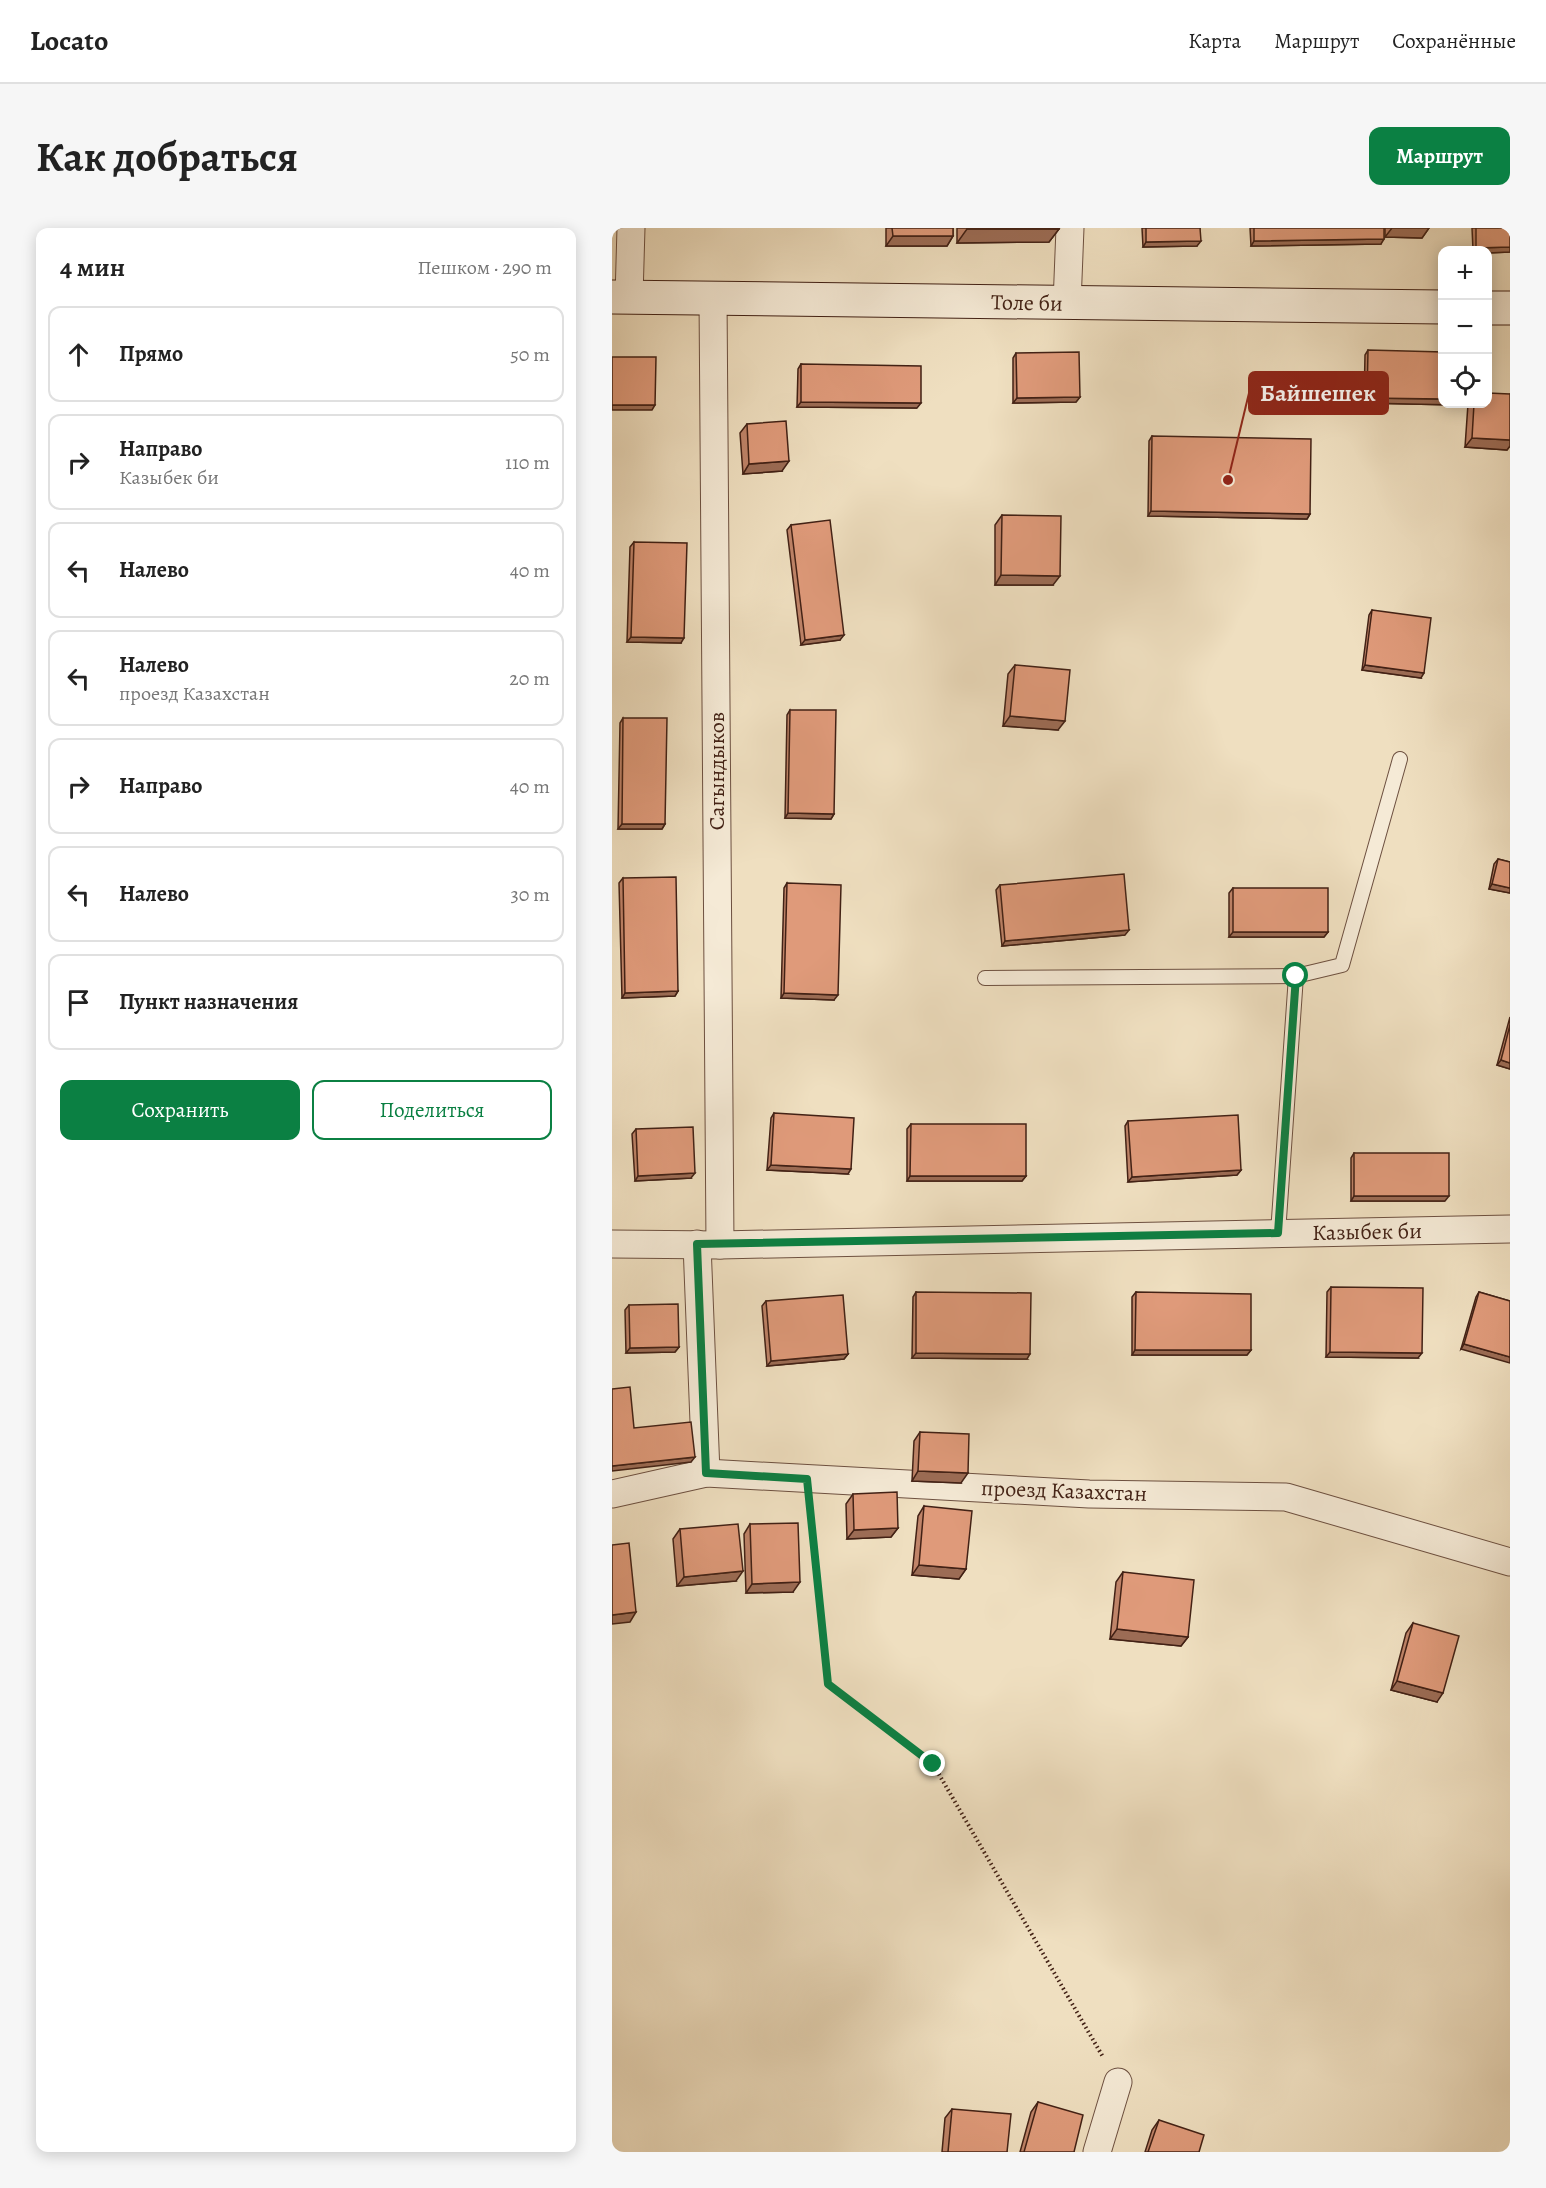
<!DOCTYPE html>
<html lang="ru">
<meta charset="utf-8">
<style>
body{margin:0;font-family:Alegreya,serif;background:#f6f6f6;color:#222}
.controls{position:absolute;right:18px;top:18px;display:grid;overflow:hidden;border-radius:12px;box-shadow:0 3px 15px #0003}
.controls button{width:54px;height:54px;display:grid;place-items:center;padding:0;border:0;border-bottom:2px solid #e0e0e0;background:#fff;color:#222;font:30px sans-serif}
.stop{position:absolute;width:18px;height:18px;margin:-14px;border:4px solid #0b8043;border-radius:50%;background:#fff}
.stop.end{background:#0b8043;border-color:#fff;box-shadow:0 2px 6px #0008}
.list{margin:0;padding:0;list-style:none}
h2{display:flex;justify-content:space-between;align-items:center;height:78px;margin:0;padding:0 24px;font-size:26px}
h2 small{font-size:20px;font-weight:400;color:#767676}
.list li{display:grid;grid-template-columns:39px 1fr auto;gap:18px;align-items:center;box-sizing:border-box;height:96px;margin:0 12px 12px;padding:0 12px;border:2px solid #e0e0e0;border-radius:12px}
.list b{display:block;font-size:22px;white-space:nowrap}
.list p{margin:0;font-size:20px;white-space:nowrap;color:#767676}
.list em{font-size:20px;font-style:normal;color:#767676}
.actions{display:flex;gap:12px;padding:18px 24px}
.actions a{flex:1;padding:14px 0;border:2px solid #0b8043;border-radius:12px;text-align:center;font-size:21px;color:#0b8043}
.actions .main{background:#0b8043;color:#fff}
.icon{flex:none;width:33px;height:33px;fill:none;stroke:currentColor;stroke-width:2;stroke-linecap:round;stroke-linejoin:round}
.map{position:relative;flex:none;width:898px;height:1924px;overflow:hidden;border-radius:12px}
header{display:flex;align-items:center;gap:36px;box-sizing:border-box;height:84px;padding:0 30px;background:#fff;border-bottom:2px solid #e0e0e0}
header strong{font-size:28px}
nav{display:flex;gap:33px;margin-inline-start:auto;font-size:21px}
.intro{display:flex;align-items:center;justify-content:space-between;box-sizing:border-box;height:144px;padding:0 36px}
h1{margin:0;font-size:42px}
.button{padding:15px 27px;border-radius:12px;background:#0b8043;color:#fff;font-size:21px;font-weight:700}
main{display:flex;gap:36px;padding:0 36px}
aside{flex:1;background:#fff;border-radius:12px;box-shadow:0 3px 15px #0003}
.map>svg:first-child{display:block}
</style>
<header>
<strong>Locato</strong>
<nav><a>Карта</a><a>Маршрут</a><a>Сохранённые</a></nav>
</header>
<div class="intro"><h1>Как добраться</h1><a class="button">Маршрут</a></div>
<main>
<aside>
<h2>4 мин<small>Пешком · 290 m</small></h2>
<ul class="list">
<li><svg class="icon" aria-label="ahead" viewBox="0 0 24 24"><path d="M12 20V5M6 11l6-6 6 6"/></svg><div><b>Прямо</b></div><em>50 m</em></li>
<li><svg class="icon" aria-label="right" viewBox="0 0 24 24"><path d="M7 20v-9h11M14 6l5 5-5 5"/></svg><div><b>Направо</b><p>Казыбек би</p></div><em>110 m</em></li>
<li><svg class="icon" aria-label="left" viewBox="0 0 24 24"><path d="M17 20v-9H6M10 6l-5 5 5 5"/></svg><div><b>Налево</b></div><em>40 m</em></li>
<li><svg class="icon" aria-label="left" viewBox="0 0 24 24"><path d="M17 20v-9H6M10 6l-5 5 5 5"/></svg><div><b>Налево</b><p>проезд Казахстан</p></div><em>20 m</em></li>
<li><svg class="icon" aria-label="right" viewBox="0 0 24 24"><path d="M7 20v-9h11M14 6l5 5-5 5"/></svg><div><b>Направо</b></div><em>40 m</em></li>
<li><svg class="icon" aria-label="left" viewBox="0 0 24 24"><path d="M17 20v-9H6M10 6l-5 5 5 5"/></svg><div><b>Налево</b></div><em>30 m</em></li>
<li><svg class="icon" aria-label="arrive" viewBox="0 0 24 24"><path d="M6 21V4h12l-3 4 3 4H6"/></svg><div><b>Пункт назначения</b></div></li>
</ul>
<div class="actions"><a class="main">Сохранить</a><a>Поделиться</a></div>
</aside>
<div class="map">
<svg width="898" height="1924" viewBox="0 0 898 1924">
<rect width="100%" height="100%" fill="#efdfc0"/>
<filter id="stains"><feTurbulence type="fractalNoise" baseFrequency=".00333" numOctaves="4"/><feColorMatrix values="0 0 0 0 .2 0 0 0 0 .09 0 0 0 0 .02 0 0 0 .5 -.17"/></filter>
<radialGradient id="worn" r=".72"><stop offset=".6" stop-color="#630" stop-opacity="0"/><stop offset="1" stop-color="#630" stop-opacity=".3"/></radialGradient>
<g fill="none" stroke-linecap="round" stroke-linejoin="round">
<g stroke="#6d5040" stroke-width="16">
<g id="lane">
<path d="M 373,750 L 684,748"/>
<path d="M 666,1005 L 684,748 L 730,737 L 788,531"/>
</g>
</g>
<g stroke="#6d5040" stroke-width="29">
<g id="street">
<path d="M 17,69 L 19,0"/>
<path d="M 101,69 L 108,1017"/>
<path d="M 455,76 L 458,0"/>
<path d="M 0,1016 L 108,1017 L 898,1001"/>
<path d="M 85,1016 L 94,1245"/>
<path d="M 0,1266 L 94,1245 L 477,1266 L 674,1269 L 898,1334"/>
<path d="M 485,1924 L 506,1854"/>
</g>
</g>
<g stroke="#422115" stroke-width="35">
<g id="secondary">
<path d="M 0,69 L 831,79"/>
<path d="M 876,80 L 898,80"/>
</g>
</g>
<path stroke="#422115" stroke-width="4" stroke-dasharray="1.5 3" stroke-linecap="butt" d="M 198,1281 L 216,1456 L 321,1536 L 491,1829"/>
<use href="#lane" stroke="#f5ead6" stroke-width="14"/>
<use href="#street" stroke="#f5ead6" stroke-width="27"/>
<use href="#secondary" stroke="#f5ead6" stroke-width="33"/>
</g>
<g fill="#c08469" stroke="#422115" stroke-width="1.5">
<path d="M 274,0 L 341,0 L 341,8 L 335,18 L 274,18 Z"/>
<path d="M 345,0 L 447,0 L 447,1 L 437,14 L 345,15 Z"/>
<path d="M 530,0 L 588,0 L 585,18 L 531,19 Z"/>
<path d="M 638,0 L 772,0 L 769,16 L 639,18 Z"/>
<path d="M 773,0 L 817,0 L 810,10 L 773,9 Z"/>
<path d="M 860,0 L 898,0 L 898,24 L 876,25 L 876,22 L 861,22 Z"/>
<path d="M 756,122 L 831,176 L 844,176 L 843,177 L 752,175 L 753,127 Z"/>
<path d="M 404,125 L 468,169 L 464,174 L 401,175 L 401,130 Z"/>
<path d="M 189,136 L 305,180 L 185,179 L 186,141 Z"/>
<path d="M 898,166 L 898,218 L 895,222 L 853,219 L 856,176 L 876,176 Z"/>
<path d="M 135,196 L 170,243 L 131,246 L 128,205 Z"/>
<path d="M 540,208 L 698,286 L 695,291 L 536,288 L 537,213 Z"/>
<path d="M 390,287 L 441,357 L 383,357 L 383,297 Z"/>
<path d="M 179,297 L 228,412 L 189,417 L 175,302 Z"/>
<path d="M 22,314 L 69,415 L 15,414 L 18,319 Z"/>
<path d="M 760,382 L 809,450 L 750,442 L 757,387 Z"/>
<path d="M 403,437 L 446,502 L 391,498 L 396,446 Z"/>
<path d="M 178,482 L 222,586 L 219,591 L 173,590 L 175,487 Z"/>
<path d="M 11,490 L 53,596 L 50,601 L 6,601 L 8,495 Z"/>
<path d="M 886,631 L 898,634 L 898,665 L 877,661 L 882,636 Z"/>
<path d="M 11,650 L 66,763 L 63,768 L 10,770 L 7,655 Z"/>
<path d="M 175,655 L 222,772 L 169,770 L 172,660 Z"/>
<path d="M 388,657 L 513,707 L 390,718 L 384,662 Z"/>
<path d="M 621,660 L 716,704 L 712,709 L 617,709 L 617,665 Z"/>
<path d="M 898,789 L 898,841 L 885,837 Z"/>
<path d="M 162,885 L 236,946 L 155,942 L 159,890 Z"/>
<path d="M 516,893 L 629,942 L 625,947 L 516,954 L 513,898 Z"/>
<path d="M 299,896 L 414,948 L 410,953 L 295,953 L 295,901 Z"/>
<path d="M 24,901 L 79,950 L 23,953 L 20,906 Z"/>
<path d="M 742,925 L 833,973 L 739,973 L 739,930 Z"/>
<path d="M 719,1059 L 806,1130 L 714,1129 L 715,1064 Z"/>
<path d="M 304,1064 L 415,1131 L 300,1130 L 301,1069 Z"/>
<path d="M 524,1064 L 639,1122 L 635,1127 L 520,1127 L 520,1069 Z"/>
<path d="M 867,1064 L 898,1073 L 849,1121 L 864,1069 Z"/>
<path d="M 154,1073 L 236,1126 L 232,1131 L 155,1138 L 150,1078 Z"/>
<path d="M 17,1077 L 67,1119 L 63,1124 L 14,1125 L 13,1082 Z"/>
<path d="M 308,1204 L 349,1255 L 300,1253 L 302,1213 Z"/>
<path d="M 241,1266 L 286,1300 L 279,1309 L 235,1311 L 234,1276 Z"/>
<path d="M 312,1278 L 354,1341 L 347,1351 L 300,1347 L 306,1288 Z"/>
<path d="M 138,1296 L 181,1364 L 134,1365 L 132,1306 Z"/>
<path d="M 68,1301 L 124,1353 L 65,1358 L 61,1311 Z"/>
<path d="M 511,1344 L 576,1409 L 569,1418 L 498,1411 L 504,1354 Z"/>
<path d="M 801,1395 L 825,1474 L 779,1462 L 794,1405 Z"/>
<path d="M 426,1874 L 462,1924 L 408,1924 L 419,1884 Z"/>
<path d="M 340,1881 L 395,1924 L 330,1924 L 333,1890 Z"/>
<path d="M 547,1892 L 587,1924 L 533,1924 L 540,1902 Z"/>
</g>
<g fill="#9c6c55" stroke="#422115" stroke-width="1.5">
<path d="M 780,0 L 817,0 L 810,10 L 773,9 Z"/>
<path d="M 355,1 L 447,1 L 437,14 L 345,15 Z"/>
<path d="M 281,8 L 341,8 L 335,18 L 274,18 Z"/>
<path d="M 772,11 L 769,16 L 639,18 L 642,13 Z"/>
<path d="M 589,13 L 585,18 L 531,19 L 534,14 Z"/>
<path d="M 898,19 L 898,24 L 876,25 L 876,22 L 862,22 L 864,20 Z"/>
<path d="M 468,169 L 464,174 L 401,175 L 405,170 Z"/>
<path d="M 755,170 L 831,171 L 831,176 L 844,176 L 843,177 L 752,175 Z"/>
<path d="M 189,174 L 309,175 L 305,180 L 185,179 Z"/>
<path d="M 0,177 L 43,177 L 40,182 L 0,182 Z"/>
<path d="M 860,210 L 898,212 L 898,218 L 895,222 L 853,219 Z"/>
<path d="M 177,233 L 170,243 L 131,246 L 137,236 Z"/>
<path d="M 539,283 L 698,286 L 695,291 L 536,288 Z"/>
<path d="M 389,347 L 448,348 L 441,357 L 383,357 Z"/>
<path d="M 232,407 L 228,412 L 189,417 L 193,412 Z"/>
<path d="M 19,409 L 72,410 L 69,415 L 15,414 Z"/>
<path d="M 753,437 L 812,445 L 809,450 L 750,442 Z"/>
<path d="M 398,488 L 453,493 L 446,502 L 391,498 Z"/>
<path d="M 176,585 L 222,586 L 219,591 L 173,590 Z"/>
<path d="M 10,596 L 53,596 L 50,601 L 6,601 Z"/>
<path d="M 880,656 L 898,660 L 898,665 L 877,661 Z"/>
<path d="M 517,702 L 513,707 L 390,718 L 393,713 Z"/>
<path d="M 621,704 L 716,704 L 712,709 L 617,709 Z"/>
<path d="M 66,763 L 63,768 L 10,770 L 13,765 Z"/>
<path d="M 172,765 L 226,767 L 222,772 L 169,770 Z"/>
<path d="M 889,832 L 898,835 L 898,841 L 885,837 Z"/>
<path d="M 159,937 L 239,941 L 236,946 L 155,942 Z"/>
<path d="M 629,942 L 625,947 L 516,954 L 520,949 Z"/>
<path d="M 83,945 L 79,950 L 23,953 L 26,948 Z"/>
<path d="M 298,948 L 414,948 L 410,953 L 295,953 Z"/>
<path d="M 742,968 L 837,968 L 833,973 L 739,973 Z"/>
<path d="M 852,1116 L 898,1129 L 898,1135 L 849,1121 Z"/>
<path d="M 67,1119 L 63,1124 L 14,1125 L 18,1120 Z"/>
<path d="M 523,1122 L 639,1122 L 635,1127 L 520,1127 Z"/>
<path d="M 718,1124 L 810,1125 L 806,1130 L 714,1129 Z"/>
<path d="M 304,1125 L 418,1126 L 415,1131 L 300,1130 Z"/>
<path d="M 236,1126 L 232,1131 L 155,1138 L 159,1133 Z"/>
<path d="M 83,1229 L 79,1234 L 0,1243 L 0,1238 Z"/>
<path d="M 306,1243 L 356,1245 L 349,1255 L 300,1253 Z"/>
<path d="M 286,1300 L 279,1309 L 235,1311 L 242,1302 Z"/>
<path d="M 307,1337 L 354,1341 L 347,1351 L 300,1347 Z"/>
<path d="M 131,1343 L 124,1353 L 65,1358 L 72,1349 Z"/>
<path d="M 188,1354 L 181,1364 L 134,1365 L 140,1356 Z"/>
<path d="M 24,1384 L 18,1394 L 0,1396 L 0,1387 Z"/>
<path d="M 505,1401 L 576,1409 L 569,1418 L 498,1411 Z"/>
<path d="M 785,1453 L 831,1465 L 825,1474 L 779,1462 Z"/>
</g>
<g fill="#df9a7a" stroke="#422115" stroke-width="1.5">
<path d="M 280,0 L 341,0 L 341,8 L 281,8 Z"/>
<rect x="355" y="0" width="92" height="1"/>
<path d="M 534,0 L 588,0 L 589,13 L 534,14 Z"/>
<path d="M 642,0 L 772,0 L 772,11 L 642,13 Z"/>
<path d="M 864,0 L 898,0 L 898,19 L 864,20 Z"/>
<path d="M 756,122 L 831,124 L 831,171 L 755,170 Z"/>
<path d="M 467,124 L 468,169 L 405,170 L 404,125 Z"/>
<path d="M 0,129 L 44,129 L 43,177 L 0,177 Z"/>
<path d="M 189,136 L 309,138 L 309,175 L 189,174 Z"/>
<path d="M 876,165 L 898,166 L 898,212 L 860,210 L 862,176 L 876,176 Z"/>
<path d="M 174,193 L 177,233 L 137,236 L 135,196 Z"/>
<path d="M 540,208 L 699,211 L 698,286 L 539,283 Z"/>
<path d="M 390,287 L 449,288 L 448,348 L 389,347 Z"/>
<path d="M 218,292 L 232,407 L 193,412 L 179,297 Z"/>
<path d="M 22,314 L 75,315 L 72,410 L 19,409 Z"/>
<path d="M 760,382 L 819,390 L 812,445 L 753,437 Z"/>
<path d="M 403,437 L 458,442 L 453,493 L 398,488 Z"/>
<path d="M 178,482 L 224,482 L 222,586 L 176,585 Z"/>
<path d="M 11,490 L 55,490 L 53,596 L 10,596 Z"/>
<path d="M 886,631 L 898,634 L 898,660 L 880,656 Z"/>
<path d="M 512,646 L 517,702 L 393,713 L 388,657 Z"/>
<path d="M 64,649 L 66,763 L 13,765 L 11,650 Z"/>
<path d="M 175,655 L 229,657 L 226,767 L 172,765 Z"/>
<rect x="621" y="660" width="95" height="44"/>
<path d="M 898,797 L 898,835 L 889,832 Z"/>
<path d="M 162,885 L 242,890 L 239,941 L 159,937 Z"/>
<path d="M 626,887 L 629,942 L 520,949 L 516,893 Z"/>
<path d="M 299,896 L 414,896 L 414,948 L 298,948 Z"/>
<path d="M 81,899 L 83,945 L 26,948 L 24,901 Z"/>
<rect x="742" y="925" width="95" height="43"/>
<path d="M 719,1059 L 811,1060 L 810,1125 L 718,1124 Z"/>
<path d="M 304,1064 L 419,1065 L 418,1126 L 304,1125 Z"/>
<path d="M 524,1064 L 639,1066 L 639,1122 L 523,1122 Z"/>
<path d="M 867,1064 L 898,1073 L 898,1129 L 852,1116 Z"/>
<path d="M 231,1067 L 236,1126 L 159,1133 L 154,1073 Z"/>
<path d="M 66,1076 L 67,1119 L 18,1120 L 17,1077 Z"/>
<path d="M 18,1159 L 22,1200 L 79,1194 L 83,1229 L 0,1238 L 0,1161 Z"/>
<path d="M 308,1204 L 357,1206 L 356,1245 L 306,1243 Z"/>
<path d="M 285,1264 L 286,1300 L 242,1302 L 241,1266 Z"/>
<path d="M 312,1278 L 360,1283 L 354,1341 L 307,1337 Z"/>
<path d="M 186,1295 L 188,1354 L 140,1356 L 138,1296 Z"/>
<path d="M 126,1296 L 131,1343 L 72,1349 L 68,1301 Z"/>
<path d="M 17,1315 L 24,1384 L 0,1387 L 0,1317 Z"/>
<path d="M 511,1344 L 582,1352 L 576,1409 L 505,1401 Z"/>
<path d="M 801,1395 L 847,1408 L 831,1465 L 785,1453 Z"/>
<path d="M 426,1874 L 471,1887 L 462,1924 L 412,1924 Z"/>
<path d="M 340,1881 L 399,1886 L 395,1924 L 336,1924 Z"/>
<path d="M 547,1892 L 592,1907 L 587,1924 L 536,1924 Z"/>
</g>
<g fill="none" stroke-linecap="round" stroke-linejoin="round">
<path stroke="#0b8043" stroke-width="8" d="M 321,1536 L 216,1456 L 195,1251 L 94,1245 L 85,1016 L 666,1005 L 684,748"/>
</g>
<g text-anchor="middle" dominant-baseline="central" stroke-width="4.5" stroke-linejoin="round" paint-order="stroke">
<g font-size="22" fill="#422115" stroke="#f5ead6">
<text transform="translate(415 75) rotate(1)">Толе би</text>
<text transform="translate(105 543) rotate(-90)">Сагындыков</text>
<text transform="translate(755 1004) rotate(-1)">Казыбек би</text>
<text transform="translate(452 1263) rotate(2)">проезд Казахстан</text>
</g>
</g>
<path fill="none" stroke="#8f2418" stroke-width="2" d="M616 252L637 165"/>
<circle fill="#8f2418" stroke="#f5ead6" stroke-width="2" cx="616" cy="252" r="6"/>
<rect fill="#8f2418" stroke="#8f2418" stroke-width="2" x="637" y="144" width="139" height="42" rx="6"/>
<g font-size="24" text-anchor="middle" font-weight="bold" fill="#fff">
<text x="706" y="173">Байшешек</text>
</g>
<rect width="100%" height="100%" filter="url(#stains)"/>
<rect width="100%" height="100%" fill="url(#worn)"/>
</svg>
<div class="controls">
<button>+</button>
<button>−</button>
<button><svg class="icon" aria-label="locate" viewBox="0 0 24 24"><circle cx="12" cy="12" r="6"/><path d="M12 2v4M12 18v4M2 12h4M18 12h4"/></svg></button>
</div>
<div class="stop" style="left:684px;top:748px"></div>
<div class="stop end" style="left:321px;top:1536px"></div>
</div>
</main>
